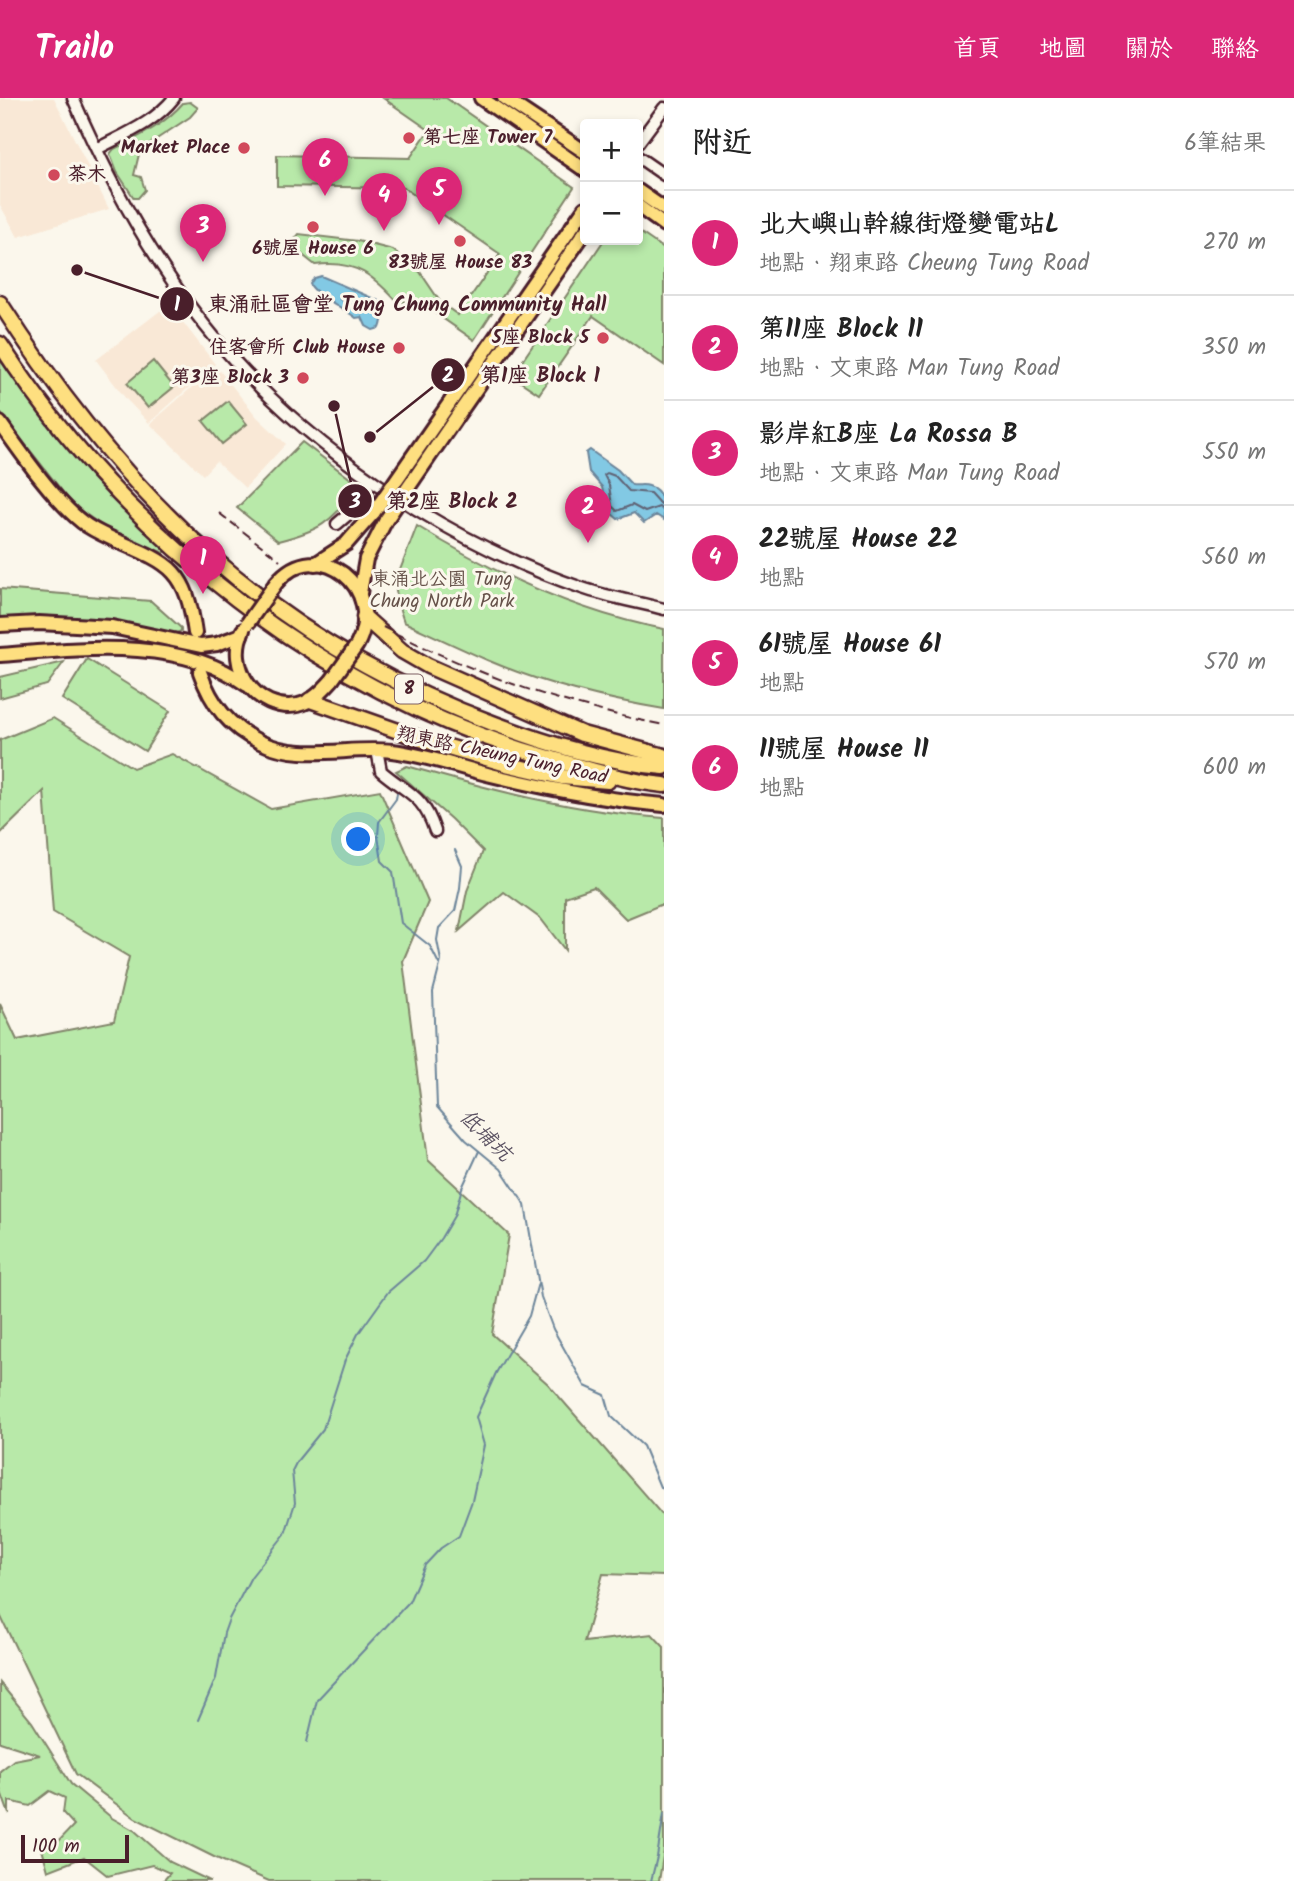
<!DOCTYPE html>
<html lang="zh-TW">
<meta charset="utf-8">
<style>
body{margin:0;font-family:Kalam,"LXGW WenKai TC",sans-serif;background:#f6f6f6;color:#222}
.controls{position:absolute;right:21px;top:21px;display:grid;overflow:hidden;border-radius:7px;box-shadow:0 4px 10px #0003}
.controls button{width:63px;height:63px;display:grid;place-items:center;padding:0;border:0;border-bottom:2px solid #e0e0e0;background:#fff;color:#222;font:35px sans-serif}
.scale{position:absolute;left:21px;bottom:18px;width:108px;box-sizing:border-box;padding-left:7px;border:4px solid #4a1f2b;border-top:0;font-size:19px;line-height:24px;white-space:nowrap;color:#4a1f2b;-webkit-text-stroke:5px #fbf7ec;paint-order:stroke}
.you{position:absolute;left:359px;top:742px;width:24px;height:24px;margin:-18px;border:5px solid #fff;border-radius:50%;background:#1a73e8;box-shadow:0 0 0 10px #1a73e833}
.badge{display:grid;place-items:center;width:46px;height:46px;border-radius:50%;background:#db2777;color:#fff;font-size:23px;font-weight:700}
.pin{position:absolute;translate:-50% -58px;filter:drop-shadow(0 2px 4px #0008)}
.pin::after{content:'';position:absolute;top:37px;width:24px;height:21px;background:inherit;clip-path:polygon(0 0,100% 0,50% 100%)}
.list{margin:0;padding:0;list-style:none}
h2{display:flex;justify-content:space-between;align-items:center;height:91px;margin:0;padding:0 28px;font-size:30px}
h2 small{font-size:23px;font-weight:400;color:#767676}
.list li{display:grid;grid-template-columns:46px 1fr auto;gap:21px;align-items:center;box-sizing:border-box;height:105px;padding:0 28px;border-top:2px solid #e0e0e0}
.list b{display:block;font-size:26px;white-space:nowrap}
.list p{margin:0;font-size:23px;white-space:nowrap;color:#767676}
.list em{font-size:23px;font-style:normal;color:#767676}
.map{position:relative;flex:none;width:664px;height:1783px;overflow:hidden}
header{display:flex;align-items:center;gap:42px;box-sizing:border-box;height:98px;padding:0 35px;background:#db2777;color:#fff}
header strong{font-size:33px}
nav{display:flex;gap:38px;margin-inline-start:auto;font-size:24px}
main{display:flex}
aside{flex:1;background:#fff}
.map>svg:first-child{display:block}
</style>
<header>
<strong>Trailo</strong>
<nav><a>首頁</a><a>地圖</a><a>關於</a><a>聯絡</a></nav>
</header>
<main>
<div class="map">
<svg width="664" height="1783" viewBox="0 0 664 1783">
<rect width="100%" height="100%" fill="#fbf7ec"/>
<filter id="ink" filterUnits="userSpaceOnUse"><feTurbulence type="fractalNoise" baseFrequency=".0143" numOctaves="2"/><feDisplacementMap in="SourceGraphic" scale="14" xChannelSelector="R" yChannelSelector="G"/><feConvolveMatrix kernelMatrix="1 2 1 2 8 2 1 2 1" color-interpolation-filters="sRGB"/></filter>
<g filter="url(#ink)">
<g fill="#f9e8d6">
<path d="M 0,0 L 54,0 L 109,111 L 18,139 L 0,107 Z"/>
<path d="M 169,206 L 215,266 L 149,325 L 126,301 L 96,262 Z"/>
<path d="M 216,268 L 257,319 L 286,346 L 245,390 L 216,363 L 203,377 L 150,326 Z"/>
</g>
<g fill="#b8e9a9" stroke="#81846a" stroke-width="2">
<path d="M 383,0 L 446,0 L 574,89 L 474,242 L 409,197 L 401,208 C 375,179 356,161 315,167 L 290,147 L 299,136 L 358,143 L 393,152 L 420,174 L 441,205 L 458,217 L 500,156 L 404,90 L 277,88 L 277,57 L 410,60 L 429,32 Z"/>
<path d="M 190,4 L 198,10 L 190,19 L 140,52 L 134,77 L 141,79 L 145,92 L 138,100 L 134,100 L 117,74 L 110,56 L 114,51 C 140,38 164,27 183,5 Z"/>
<path d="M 638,133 L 664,151 L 664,267 L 593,218 L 539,296 L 512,278 L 604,142 L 638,142 Z"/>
<path d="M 0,262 C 51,330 104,395 167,452 L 164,455 L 110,433 L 74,408 L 0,314 Z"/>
<path d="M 153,263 L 174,289 L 148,310 L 127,285 Z"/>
<path d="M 228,303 L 247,326 L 222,346 L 203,323 Z"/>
<path d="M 302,344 L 360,388 C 328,425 325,431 278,443 L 237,410 Z"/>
<path d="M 417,428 C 493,475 576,514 664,531 L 664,611 C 604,601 543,586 487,562 C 459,550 432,537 404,524 L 398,506 L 395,485 Z"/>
<path d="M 0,491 L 151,503 L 181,530 L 181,533 L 177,535 L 76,520 L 0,522 Z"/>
<path d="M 87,561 L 170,613 L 145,653 L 62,601 Z"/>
<path d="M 64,564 L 47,587 L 0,600 L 0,579 Z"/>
<path d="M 53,620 L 133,670 L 172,656 L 271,711 L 380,692 L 428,804 L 403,863 L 428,1062 L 509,1137 L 492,1236 L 548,1286 L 664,1419 L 664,1478 L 603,1476 L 584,1544 L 652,1536 L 664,1549 L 664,1752 L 659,1783 L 269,1783 L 214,1759 L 135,1720 L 76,1676 L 0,1517 L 0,906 L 17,942 L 114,923 L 129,859 L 53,814 L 44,693 L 0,736 L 0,642 Z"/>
<path d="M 407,668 C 491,692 576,714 664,720 L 664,808 L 660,807 L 626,821 L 594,789 L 565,799 L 565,852 L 541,821 L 504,794 L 459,833 L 467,793 L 483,753 L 451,721 L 396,673 Z"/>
<path d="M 0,1585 L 32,1624 L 71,1686 L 112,1720 L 135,1733 L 170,1764 L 210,1783 L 163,1783 L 170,1775 L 152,1767 L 108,1778 L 84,1759 L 48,1773 L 42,1751 L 58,1744 L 74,1727 L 63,1715 L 65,1700 L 50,1693 L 30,1708 L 9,1703 L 9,1716 L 0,1691 L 0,1673 L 14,1662 L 40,1657 L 0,1644 Z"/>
</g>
<g fill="#82c9e4" stroke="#6c859a" stroke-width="2">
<path d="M 321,178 L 379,203 L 376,211 C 383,216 383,223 380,230 L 373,232 L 366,228 L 362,219 L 356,220 C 344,210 315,197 310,186 L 314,180 Z"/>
<path d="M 590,352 L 618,372 L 632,387 C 638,388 643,386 649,388 C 664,392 664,409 664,422 L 656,417 L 644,425 L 634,415 L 618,421 L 606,411 L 602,389 L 589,374 L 586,355 Z"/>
</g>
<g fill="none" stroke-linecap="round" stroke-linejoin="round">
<g stroke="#606375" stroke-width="2">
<path d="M 344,195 L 368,206 L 369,211 L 358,212 L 340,201 L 340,196 Z"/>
<path d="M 664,404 L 660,406 L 650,395 L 629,393 L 615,378 L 607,375 L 604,377 L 609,387 L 612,408 L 617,413 L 632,407 L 645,414 L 659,409 L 664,413"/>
</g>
<g stroke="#6c859a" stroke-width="2">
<path d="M 397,695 L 396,701 L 379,724 L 378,738 L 382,763 L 393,774 L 401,825 L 430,848 L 439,866"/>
<path d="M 455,752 L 462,768 L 460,790 L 455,813 L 439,830 L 437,842 L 441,863 L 433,894 L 437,1009 L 466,1042 L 501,1071 L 525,1107 L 541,1199 L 553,1231 L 585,1288 L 605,1297 L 611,1318 L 643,1348 L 660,1389 L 664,1390"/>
<path d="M 198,1622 L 216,1580 L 224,1535 L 229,1521 L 251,1479 L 285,1436 L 295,1405 L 292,1373 L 297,1363 L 323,1331 L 345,1262 L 358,1236 L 388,1194 L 424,1163 L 441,1140 L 454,1118 L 462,1090 L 479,1053"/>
<path d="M 307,1644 L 317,1602 L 409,1504 L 425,1467 L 441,1450 L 459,1438 L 472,1403 L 484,1347 L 476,1319 L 496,1275 L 529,1218 L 538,1185"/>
<path d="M 651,1783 L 657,1759 L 664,1715"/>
</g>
<g stroke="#4a1f2b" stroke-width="15">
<g id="minor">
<path d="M 73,0 C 120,109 184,218 271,300 C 357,382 469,451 582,490 C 608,499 637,504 664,511"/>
<path d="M 638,45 L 664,10"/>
<path d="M 97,51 C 125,36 154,25 174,0"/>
<path d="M 638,59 L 664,77"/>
<path d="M 337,426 L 351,414 L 368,391"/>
<path d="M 377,652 L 381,673 C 408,696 423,696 435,733"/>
</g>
</g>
<g stroke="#4a1f2b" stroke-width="18">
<g id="major">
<path d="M 481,0 L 585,72"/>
<path d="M 504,0 L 585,54"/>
<path d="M 638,93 L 664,111"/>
<path d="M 638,108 L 664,127"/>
<path d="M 451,303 L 585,110"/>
<path d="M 462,311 L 585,134"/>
<path d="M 0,325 C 22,356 53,401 82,424 C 92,432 104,437 115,442 C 171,466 186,471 195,535"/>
<path d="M 315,466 L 346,446 L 374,414"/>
<path d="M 276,485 C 318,434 387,491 357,547"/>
<path d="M 360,495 L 366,461 L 386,422"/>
<path d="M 0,527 L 39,525 L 112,529 L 201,548 L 217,546 L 241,537"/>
<path d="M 243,532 C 225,568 256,615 298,607 C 312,604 323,592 332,582"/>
<path d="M 0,557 C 78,551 180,538 247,587"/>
<path d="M 200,574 C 211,606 229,629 260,644 C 301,664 349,648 392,653 C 426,657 458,669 491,677 C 548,691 605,702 664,707"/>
</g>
</g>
<g stroke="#4a1f2b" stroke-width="19">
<g id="highway">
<path d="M 0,205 C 126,402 273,544 495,626 C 549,646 606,664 664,669"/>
<path d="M 0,246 C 127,441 322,594 546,659 C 585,670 624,683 664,687"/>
<path d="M 364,519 L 402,553 L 428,568 L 582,636 L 664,658"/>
<path d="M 310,602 L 421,641 L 510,667 L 562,679 L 608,683"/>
</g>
</g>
<use href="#minor" stroke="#fbf7ec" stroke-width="10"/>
<use href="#major" stroke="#fedf80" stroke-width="12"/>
<use href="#highway" stroke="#fedf80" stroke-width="14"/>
<g stroke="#4a1f2b" stroke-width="2" stroke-dasharray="10 5" stroke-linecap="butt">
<path d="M 219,415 L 280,462"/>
<path d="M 383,529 C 477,577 561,607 664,627"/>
</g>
<g stroke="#4a1f2b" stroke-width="18" stroke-linecap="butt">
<g id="major-bridge">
<path d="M 374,414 L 451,303"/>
<path d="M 386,422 L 462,311"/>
<path d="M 247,526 L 276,485"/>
<path d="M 332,582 L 357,547"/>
</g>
</g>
<use href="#major-bridge" stroke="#fedf80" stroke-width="12"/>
</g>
</g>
<g fill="#d1495b" stroke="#fbf7ec" stroke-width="2.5">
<circle cx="409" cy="40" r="7"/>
<circle cx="244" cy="50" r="7"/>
<circle cx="54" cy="77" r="7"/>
<circle cx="313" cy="129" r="7"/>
<circle cx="460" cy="143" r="7"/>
<circle cx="603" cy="240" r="7"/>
<circle cx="399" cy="250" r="7"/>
<circle cx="303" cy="280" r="7"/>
</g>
<g text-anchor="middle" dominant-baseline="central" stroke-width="6" stroke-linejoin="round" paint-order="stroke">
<rect fill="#fbf7ec" stroke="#7f6065" stroke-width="2" x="395" y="576.5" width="28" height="29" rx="5"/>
<g font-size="18" font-weight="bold" fill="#4a1f2b">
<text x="409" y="591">8</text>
</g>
<g font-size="19" font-weight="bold" fill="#4a1f2b" stroke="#fbf7ec" text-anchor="end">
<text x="423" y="40" text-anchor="start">第七座 Tower 7</text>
<text x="230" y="50">Market Place</text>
<text x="68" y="77" text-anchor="start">茶木</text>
<text x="313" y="151" text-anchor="middle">6號屋 House 6</text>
<text x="460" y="165" text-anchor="middle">83號屋 House 83</text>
<text x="589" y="240">5座 Block 5</text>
<text x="385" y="250">住客會所 Club House</text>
<text x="289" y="280">第3座 Block 3</text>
</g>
<g font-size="19" fill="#66524a" stroke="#fbf7ec">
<text x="442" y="482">東涌北公園 Tung<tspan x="442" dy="22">Chung North Park</tspan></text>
</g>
<g font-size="19" fill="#4a1f2b" stroke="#fbf7ec">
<text transform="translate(502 658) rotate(12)">翔東路 Cheung Tung Road</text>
</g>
<g font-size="21" font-style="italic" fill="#5b5262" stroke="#fbf7ec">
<text transform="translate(485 1038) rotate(45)">低埔坑</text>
</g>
</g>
<path fill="none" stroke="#4a1f2b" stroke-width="2.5" d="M77 172L177 206M370 339L448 277M334 308L355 403"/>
<g fill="#4a1f2b" stroke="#fbf7ec" stroke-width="2.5">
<circle cx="77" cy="172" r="7"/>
<circle cx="370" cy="339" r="7"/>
<circle cx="334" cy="308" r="7"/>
<circle cx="177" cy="206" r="18"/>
<circle cx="448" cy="277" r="18"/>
<circle cx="355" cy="403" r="18"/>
</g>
<g font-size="21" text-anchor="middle" font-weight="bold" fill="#fff">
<text x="177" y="213">1</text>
<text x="448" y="284">2</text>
<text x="355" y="410">3</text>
</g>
<g font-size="21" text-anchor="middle" font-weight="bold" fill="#4a1f2b" stroke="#fbf7ec" stroke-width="6" stroke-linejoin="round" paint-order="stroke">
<text x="407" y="213">東涌社區會堂 Tung Chung Community Hall</text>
<text x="540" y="284">第1座 Block 1</text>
<text x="452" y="410">第2座 Block 2</text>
</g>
</svg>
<div class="controls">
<button>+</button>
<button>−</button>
</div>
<div class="scale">100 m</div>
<div class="you"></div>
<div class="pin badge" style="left:203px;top:496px">1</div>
<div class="pin badge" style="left:588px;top:445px">2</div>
<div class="pin badge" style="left:203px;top:164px">3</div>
<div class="pin badge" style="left:384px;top:133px">4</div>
<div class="pin badge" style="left:439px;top:127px">5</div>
<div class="pin badge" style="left:325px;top:98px">6</div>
</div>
<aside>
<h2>附近<small>6筆結果</small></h2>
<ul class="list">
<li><span class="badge">1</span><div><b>北大嶼山幹線街燈變電站L</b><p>地點 · 翔東路 Cheung Tung Road</p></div><em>270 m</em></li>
<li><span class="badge">2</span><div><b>第11座 Block 11</b><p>地點 · 文東路 Man Tung Road</p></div><em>350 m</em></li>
<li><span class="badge">3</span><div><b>影岸紅B座 La Rossa B</b><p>地點 · 文東路 Man Tung Road</p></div><em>550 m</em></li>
<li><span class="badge">4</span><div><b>22號屋 House 22</b><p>地點</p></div><em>560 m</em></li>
<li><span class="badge">5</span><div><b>61號屋 House 61</b><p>地點</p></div><em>570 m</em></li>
<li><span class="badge">6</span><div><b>11號屋 House 11</b><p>地點</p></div><em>600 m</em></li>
</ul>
</aside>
</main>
